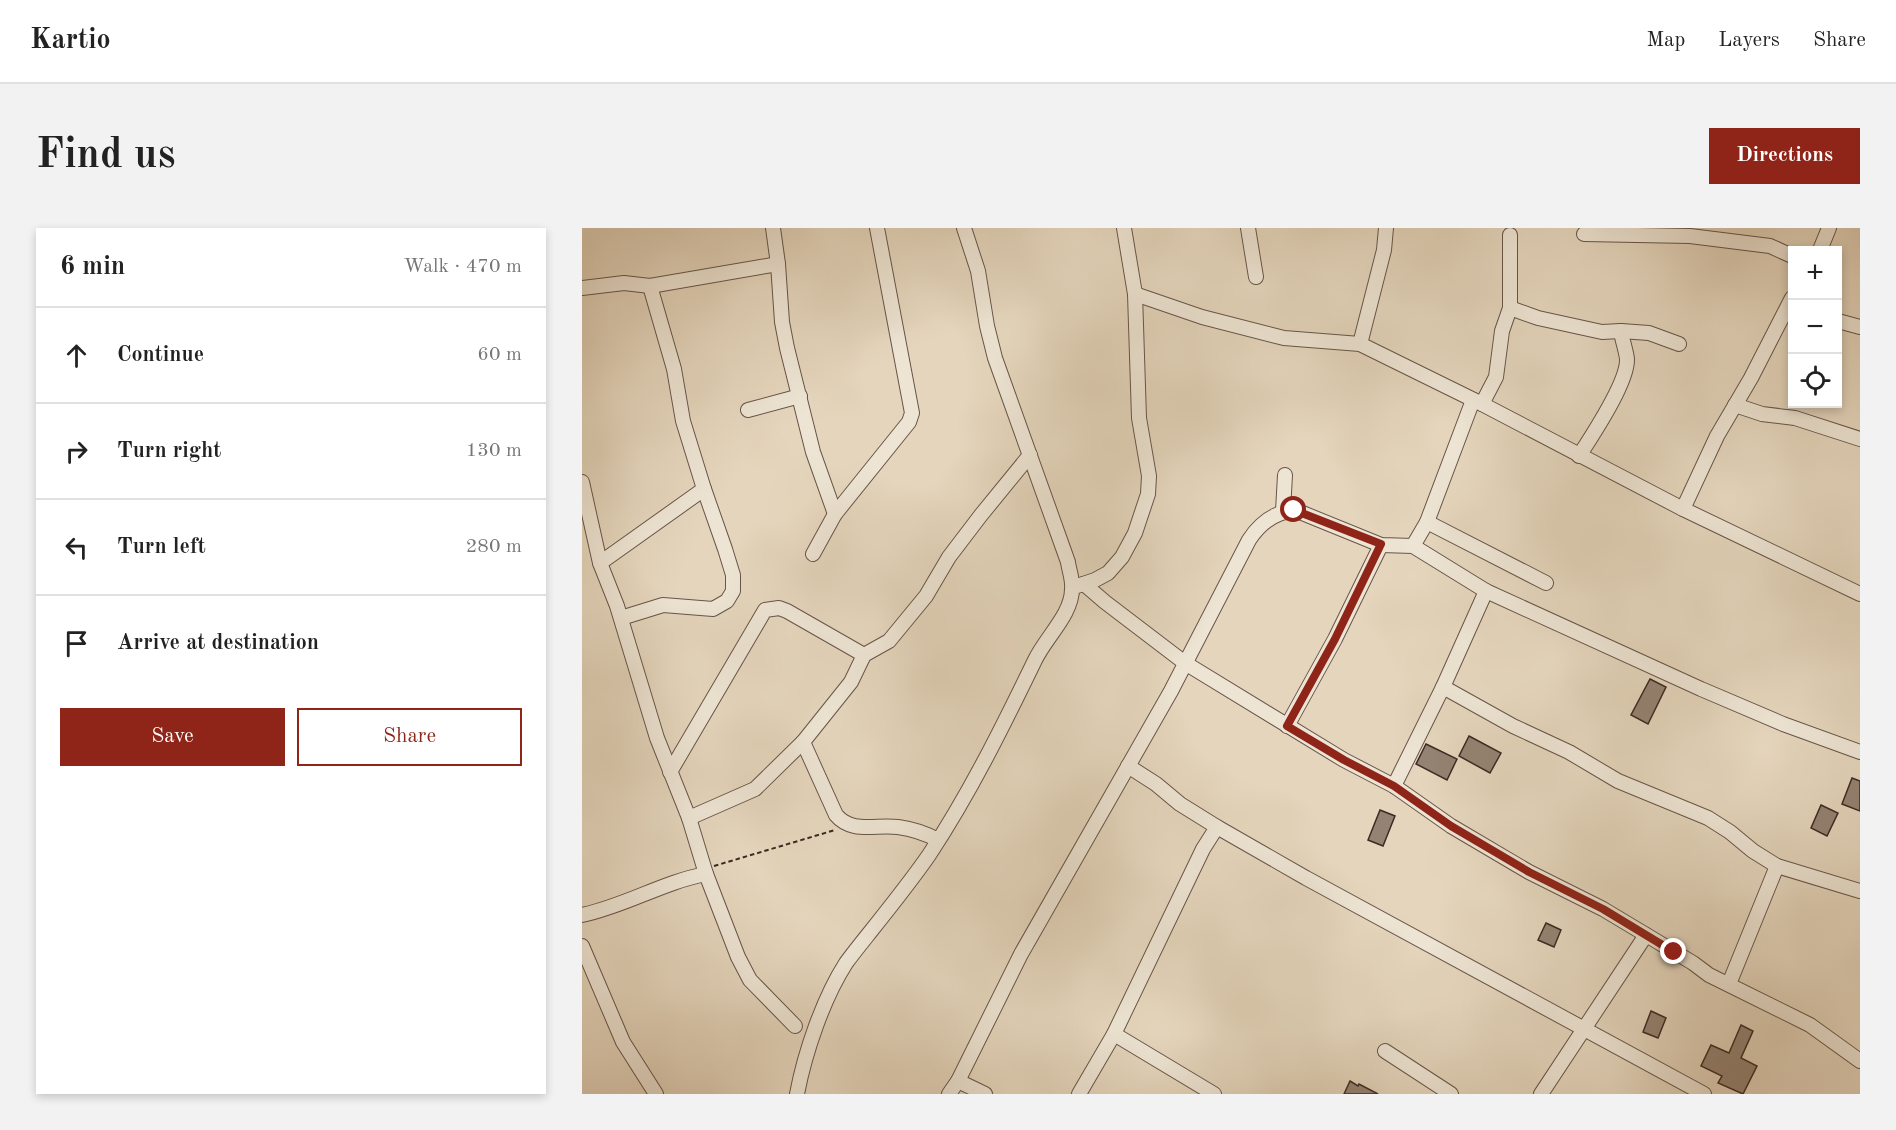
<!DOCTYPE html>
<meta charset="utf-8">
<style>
body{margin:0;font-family:"Old Standard TT",serif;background:#f2f2f2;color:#222}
.controls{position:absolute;right:18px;top:18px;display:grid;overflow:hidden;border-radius:0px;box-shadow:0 3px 9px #0003}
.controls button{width:54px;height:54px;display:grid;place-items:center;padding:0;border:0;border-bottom:2px solid #e0e0e0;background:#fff;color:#222;font:30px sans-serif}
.stop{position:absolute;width:18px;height:18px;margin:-14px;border:4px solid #8f2418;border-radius:50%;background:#fff}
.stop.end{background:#8f2418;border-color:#fff;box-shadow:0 2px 6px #0008}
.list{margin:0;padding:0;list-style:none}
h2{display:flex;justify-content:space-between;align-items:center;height:78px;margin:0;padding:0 24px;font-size:26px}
h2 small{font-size:20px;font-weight:400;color:#767676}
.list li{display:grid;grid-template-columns:39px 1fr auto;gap:18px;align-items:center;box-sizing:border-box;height:96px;padding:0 24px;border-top:2px solid #e0e0e0}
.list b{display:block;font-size:22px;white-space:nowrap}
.list em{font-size:20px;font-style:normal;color:#767676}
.actions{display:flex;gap:12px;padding:18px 24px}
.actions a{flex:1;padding:14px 0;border:2px solid #8f2418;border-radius:0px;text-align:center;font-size:21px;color:#8f2418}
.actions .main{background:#8f2418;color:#fff}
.icon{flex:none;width:33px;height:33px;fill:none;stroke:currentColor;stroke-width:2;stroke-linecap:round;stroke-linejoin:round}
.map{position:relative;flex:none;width:1278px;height:866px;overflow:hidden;border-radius:0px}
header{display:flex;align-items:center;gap:36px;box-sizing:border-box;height:84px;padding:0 30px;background:#fff;border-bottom:2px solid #e0e0e0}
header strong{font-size:28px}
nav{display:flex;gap:33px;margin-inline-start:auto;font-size:21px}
.intro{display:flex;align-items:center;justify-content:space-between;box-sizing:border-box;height:144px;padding:0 36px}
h1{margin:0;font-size:42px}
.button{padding:15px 27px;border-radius:0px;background:#8f2418;color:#fff;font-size:21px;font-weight:700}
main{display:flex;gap:36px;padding:0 36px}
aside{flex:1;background:#fff;border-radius:0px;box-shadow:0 3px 9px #0003}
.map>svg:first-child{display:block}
</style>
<header>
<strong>Kartio</strong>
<nav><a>Map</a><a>Layers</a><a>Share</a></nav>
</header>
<div class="intro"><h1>Find us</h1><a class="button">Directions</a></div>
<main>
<aside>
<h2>6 min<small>Walk · 470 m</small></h2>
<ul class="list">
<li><svg class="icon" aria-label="ahead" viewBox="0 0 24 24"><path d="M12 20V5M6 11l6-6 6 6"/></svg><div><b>Continue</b></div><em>60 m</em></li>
<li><svg class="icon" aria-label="right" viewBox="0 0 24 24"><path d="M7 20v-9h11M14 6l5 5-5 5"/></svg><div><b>Turn right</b></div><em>130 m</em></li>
<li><svg class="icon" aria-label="left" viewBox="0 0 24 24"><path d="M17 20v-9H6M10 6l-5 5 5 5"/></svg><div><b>Turn left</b></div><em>280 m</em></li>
<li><svg class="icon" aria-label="arrive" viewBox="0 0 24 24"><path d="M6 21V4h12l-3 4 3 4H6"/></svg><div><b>Arrive at destination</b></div></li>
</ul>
<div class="actions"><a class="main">Save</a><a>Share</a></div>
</aside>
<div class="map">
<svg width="1278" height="866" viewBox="0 0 1278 866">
<rect width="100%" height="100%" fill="#e4d5bc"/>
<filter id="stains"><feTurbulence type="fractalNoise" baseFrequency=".00333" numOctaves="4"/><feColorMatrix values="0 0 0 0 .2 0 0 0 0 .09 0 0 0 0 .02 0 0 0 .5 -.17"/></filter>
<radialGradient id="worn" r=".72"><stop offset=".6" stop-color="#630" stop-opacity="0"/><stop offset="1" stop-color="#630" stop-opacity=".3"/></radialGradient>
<g fill="#948373" stroke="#3d2a23" stroke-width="1.5">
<path d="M 1068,451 L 1084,459 L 1066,496 L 1049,487 Z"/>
<path d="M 887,508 L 919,525 L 908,545 L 877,528 Z"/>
<path d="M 844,516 L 875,531 L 865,552 L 834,536 Z"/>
<path d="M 1270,550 L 1278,553 L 1278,583 L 1260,576 Z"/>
<path d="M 1239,577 L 1256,585 L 1245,608 L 1229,600 Z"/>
<path d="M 798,582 L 813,588 L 801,618 L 786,612 Z"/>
<path d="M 964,695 L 979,702 L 972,719 L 956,712 Z"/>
<path d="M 1069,783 L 1084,790 L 1076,810 L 1061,804 Z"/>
<path d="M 1159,797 L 1171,803 L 1159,830 L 1175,838 L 1161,866 L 1136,855 L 1140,848 L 1119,838 L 1129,817 L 1147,825 Z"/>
<path d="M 768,853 L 776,858 L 777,856 L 796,866 L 762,866 Z"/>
</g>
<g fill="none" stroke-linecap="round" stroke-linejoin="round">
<g stroke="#675549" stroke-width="16">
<g id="minor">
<path d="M 191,0 L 196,36 L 200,94 L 205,120 L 231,224 L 253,286"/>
<path d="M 666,0 L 674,49"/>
<path d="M 1002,6 L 1108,8 L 1188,18 L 1210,28"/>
<path d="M 1238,22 L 1247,0"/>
<path d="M 68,58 L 196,36"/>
<path d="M 0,60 L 42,55 L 68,58 L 92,141 L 101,193 L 122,261 L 143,321 L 151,347 L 151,363 L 145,373 L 131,381 L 81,377 L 39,390"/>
<path d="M 553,66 L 620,89 L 702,110 L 778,116 L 900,176 L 1101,281 L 1278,366"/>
<path d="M 928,80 L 956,90 L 1020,104 L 1039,103 L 1067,105 L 1097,116"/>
<path d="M 1256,93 L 1278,99"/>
<path d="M 778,116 L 802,22 L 804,0"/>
<path d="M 900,176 L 914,149 L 920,103 L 928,80 L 928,7"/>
<path d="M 1153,177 L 1180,186 L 1213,190 L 1278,211"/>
<path d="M 166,182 L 218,168"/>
<path d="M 997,228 C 1010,208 1046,154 1045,131 C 1044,122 1040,112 1039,103"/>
<path d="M 0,254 L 18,335 L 35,378 L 75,510 L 107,590 L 124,646 C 81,654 43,678 0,687"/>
<path d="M 1101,281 L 1135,208 L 1169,150 L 1210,70"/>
<path d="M 701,283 L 703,247"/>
<path d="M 845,294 L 964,355"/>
<path d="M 831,318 L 845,294 L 891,172"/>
<path d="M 231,326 L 253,286 L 327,194 L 330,185 L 295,0"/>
<path d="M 18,335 L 122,261"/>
<path d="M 502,356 L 523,374 L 603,435 L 762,532 L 812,558 L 869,598 L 947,644 L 1021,681 L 1111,735 L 1127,747 L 1228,797 L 1278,833"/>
<path d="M 495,358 L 513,352 L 526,345 L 540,329 L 553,305 L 566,266 L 567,248 L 557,190 L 553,66 L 542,0"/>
<path d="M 861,459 L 931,498 L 987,524 L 1036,553 L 1126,590 L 1148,604 L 1171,623 L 1195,638 L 1278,663"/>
<path d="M 705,498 L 753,411 L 799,317"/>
<path d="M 88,544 L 183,382 L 197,380 L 205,383 L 282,427"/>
<path d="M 812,558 L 861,459 L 904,363"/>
<path d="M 107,590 L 173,561 L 221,514"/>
<path d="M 635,599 L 724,650 L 1122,866"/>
<path d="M 356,612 C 343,605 331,601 316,599 C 294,596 270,606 254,587 L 221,514 L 269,454 L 282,427 L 307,413 L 344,368 L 367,329 L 399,287 L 448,227"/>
<path d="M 124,646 L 156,729 L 168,752 L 213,798"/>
<path d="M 0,718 L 41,814 L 74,866"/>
<path d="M 1147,756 L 1195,638"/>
<path d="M 532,806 L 632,866"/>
<path d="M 803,823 L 869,866"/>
<path d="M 376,853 L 403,866"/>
<path d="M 215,866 C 223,824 241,771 264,735 C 272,724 281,713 289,703 C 309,678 329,653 347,627 C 388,565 421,498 453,432 C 464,409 490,386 490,361 C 491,352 487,342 486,334 L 413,130 L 405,98 L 396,43 L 382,0"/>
<path d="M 367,866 L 376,853 L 439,726 L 589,463 L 667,312 C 678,295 692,284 713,282 L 799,317 L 831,318 L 904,363 L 1119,461 L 1201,496 L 1278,524"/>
<path d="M 497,866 L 532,806 L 621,621 L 635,599 L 598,576 L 574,556 L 546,538"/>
<path d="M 959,866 L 1064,707"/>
</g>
</g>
<path stroke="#3d2a23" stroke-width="2" stroke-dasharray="4.5 3" stroke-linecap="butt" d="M 132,638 L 253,602"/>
<use href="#minor" stroke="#ede4d3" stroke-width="14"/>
</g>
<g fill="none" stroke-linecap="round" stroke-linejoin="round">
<path stroke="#8f2418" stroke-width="8" d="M 712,282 L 799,316 L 753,411 L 705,498 L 762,532 L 812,558 L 869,598 L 947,644 L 1021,681 L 1092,724"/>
</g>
<rect width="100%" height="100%" filter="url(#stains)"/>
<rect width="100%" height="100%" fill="url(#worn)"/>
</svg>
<div class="controls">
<button>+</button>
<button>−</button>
<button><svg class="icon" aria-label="locate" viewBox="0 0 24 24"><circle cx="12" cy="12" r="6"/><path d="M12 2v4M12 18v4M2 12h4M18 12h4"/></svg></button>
</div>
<div class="stop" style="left:712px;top:282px"></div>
<div class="stop end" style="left:1092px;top:724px"></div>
</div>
</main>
